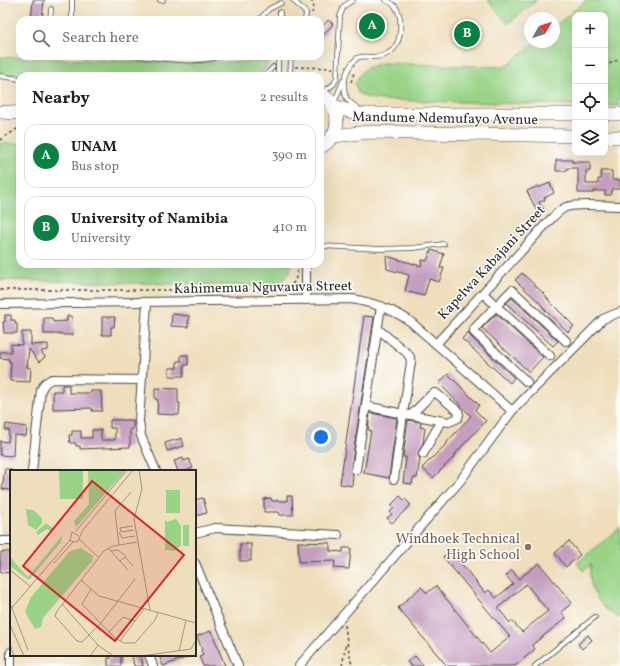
<!DOCTYPE html>
<meta charset="utf-8">
<style>
body{margin:0;font-family:Vollkorn,serif;background:#f2f2f2;color:#202124}
.controls{position:absolute;right:12px;top:12px;display:grid;overflow:hidden;border-radius:8px;box-shadow:0 4px 16px #0002}
.controls button{width:36px;height:36px;display:grid;place-items:center;padding:0;border:0;border-bottom:1px solid #e0e0e0;background:#fff;color:#202124;font:20px sans-serif}
.compass{position:absolute;left:524px;top:12px;width:36px;height:36px;border-radius:50%;background:#fff;box-shadow:0 4px 16px #0002;rotate:51deg}
.you{position:absolute;left:321px;top:437px;width:14px;height:14px;margin:-10px;border:3px solid #fff;border-radius:50%;background:#1a73e8;box-shadow:0 0 0 6px #1a73e833}
.badge{display:grid;place-items:center;width:26px;height:26px;border-radius:50%;background:#0b8043;color:#fff;font-size:13px;font-weight:700}
.pin{position:absolute;translate:-50% -50%;border:2px solid #fff;box-shadow:0 1px 4px #0006}
.list{margin:0;padding:0;list-style:none}
h2{display:flex;justify-content:space-between;align-items:center;height:52px;margin:0;padding:0 16px;font-size:17px}
h2 small{font-size:13px;font-weight:400;color:#757577}
.list li{display:grid;grid-template-columns:26px 1fr auto;gap:12px;align-items:center;box-sizing:border-box;height:64px;margin:0 8px 8px;padding:0 8px;border:1px solid #e0e0e0;border-radius:12px}
.list b{display:block;font-size:15px;white-space:nowrap}
.list p{margin:0;font-size:13px;white-space:nowrap;color:#757577}
.list em{font-size:13px;font-style:normal;color:#757577}
.icon{flex:none;width:22px;height:22px;fill:none;stroke:currentColor;stroke-width:2;stroke-linecap:round;stroke-linejoin:round}
.map{position:relative;flex:none;width:620px;height:666px;overflow:hidden}
.search{position:absolute;background:#fff;box-shadow:0 4px 16px #0002;left:16px;top:16px;width:308px;height:44px;display:flex;align-items:center;gap:10px;box-sizing:border-box;padding:0 14px;border-radius:12px;color:#757577;font-size:15px}
.panel{position:absolute;background:#fff;box-shadow:0 4px 16px #0002;left:16px;top:72px;width:308px;height:196px;border-radius:12px}
.map>svg:first-child{display:block}
</style>
<div class="map">
<svg width="620" height="666" viewBox="0 0 620 666">
<rect width="100%" height="100%" fill="#fff"/>
<filter id="ink" filterUnits="userSpaceOnUse"><feTurbulence type="fractalNoise" baseFrequency=".025" numOctaves="2"/><feDisplacementMap in="SourceGraphic" scale="8" xChannelSelector="R" yChannelSelector="G"/><feConvolveMatrix kernelMatrix="1 2 1 2 8 2 1 2 1" color-interpolation-filters="sRGB"/></filter>
<filter id="wash" filterUnits="userSpaceOnUse"><feTurbulence type="fractalNoise" baseFrequency=".012" numOctaves="4" result="noise"/><feDisplacementMap in="SourceGraphic" scale="16" xChannelSelector="R" yChannelSelector="G"/><feGaussianBlur stdDeviation="0.9" result="paint"/><feColorMatrix in="noise" values="0 0 0 0 0 0 0 0 0 0 0 0 0 0 0 0 0 1.4 0 .05"/><feComposite in="paint" operator="in"/></filter>
<g filter="url(#wash)">
<rect width="100%" height="100%" fill="#eedebc"/>
<g fill="#98d386" stroke="#627f58">
<path d="M 488,0 L 537,0 L 508,24 Z"/>
<path d="M 587,0 L 620,0 L 620,106 L 605,106 L 605,15 L 575,15 L 575,105 L 382,100 L 368,98 L 358,93 L 355,84 C 362,69 365,68 381,63 L 505,67 L 536,42 L 554,42 L 554,27 Z"/>
<path d="M 0,57 L 148,62 L 269,62 L 260,76 L 0,76 Z"/>
<path d="M 0,143 L 20,144 L 20,264 L 291,264 C 291,278 280,283 268,286 L 0,280 Z"/>
<path d="M 620,528 L 620,618 C 599,608 586,588 591,564 L 583,571 L 577,563 Z"/>
</g>
<g id="blocks">
<g fill="#c59ebf" fill-rule="evenodd">
<path d="M 33,0 L 44,0 L 42,20 L 31,20 Z"/>
<path d="M 328,20 L 333,24 L 320,39 L 320,30 Z"/>
<path d="M 556,160 L 572,160 L 572,162 L 590,162 L 590,171 L 586,171 L 586,184 L 598,184 L 598,179 L 601,179 L 601,171 L 612,171 L 612,180 L 620,180 L 620,189 L 612,189 L 611,195 L 605,195 L 605,191 L 594,191 L 594,193 L 578,193 L 578,168 L 567,168 L 567,171 L 556,171 Z"/>
<path d="M 550,183 L 554,193 L 544,198 L 545,200 L 539,202 L 544,212 L 539,215 L 527,191 L 538,186 L 538,188 Z"/>
<path d="M 431,250 L 444,254 L 440,268 L 444,268 L 439,282 L 429,279 L 424,296 L 405,291 L 409,275 L 387,269 L 386,256 L 421,266 L 422,260 L 427,261 Z"/>
<path d="M 522,273 L 544,294 L 550,302 L 574,326 L 568,332 L 546,311 L 539,302 L 515,280 Z"/>
<path d="M 512,298 L 558,341 L 553,346 L 506,303 Z"/>
<path d="M 172,314 L 189,316 L 188,327 L 171,326 Z"/>
<path d="M 496,314 L 543,357 L 529,372 L 482,328 Z"/>
<path d="M 5,315 L 11,315 L 11,320 L 15,320 L 15,324 L 17,324 L 17,333 L 4,333 L 3,322 L 5,322 Z"/>
<path d="M 67,316 L 72,316 L 73,335 L 63,335 L 63,334 L 44,334 L 44,318 L 52,318 L 53,322 L 67,321 Z"/>
<path d="M 364,316 L 374,317 L 351,469 L 353,475 L 352,486 L 340,484 Z"/>
<path d="M 102,317 L 115,317 L 114,327 L 111,327 L 111,335 L 102,335 Z"/>
<path d="M 22,332 L 31,332 L 31,345 L 48,344 L 48,350 L 41,351 L 45,357 L 39,362 L 29,349 L 27,367 L 31,368 L 30,382 L 10,381 L 11,362 L 9,362 L 9,359 L 0,358 L 0,352 L 11,352 L 11,344 L 22,345 Z"/>
<path d="M 468,332 L 470,336 L 514,378 L 510,383 L 462,339 Z"/>
<path d="M 181,355 L 188,355 L 188,365 L 184,365 L 184,376 L 169,376 L 169,368 L 177,368 L 177,361 L 181,361 Z"/>
<path d="M 448,374 L 479,405 L 475,410 L 486,421 L 463,445 L 455,454 L 456,455 L 433,478 L 422,468 L 448,442 L 447,442 L 471,416 L 439,383 Z"/>
<path d="M 62,385 L 69,385 L 69,393 L 91,393 L 91,391 L 101,391 L 102,411 L 92,411 L 92,408 L 53,409 L 53,391 L 62,391 Z"/>
<path d="M 155,388 L 178,389 L 178,403 L 180,403 L 179,415 L 157,414 L 158,400 L 155,399 Z"/>
<path d="M 370,413 L 397,418 L 389,478 L 364,473 L 371,430 L 368,430 Z"/>
<path d="M 110,420 L 133,420 L 133,429 L 130,429 L 130,447 L 80,449 L 80,446 L 76,446 L 76,443 L 70,443 L 69,435 L 72,435 L 72,431 L 81,431 L 81,438 L 92,438 L 92,430 L 101,430 L 101,440 L 115,440 L 115,428 L 110,428 Z"/>
<path d="M 408,420 L 421,422 L 420,427 L 425,428 L 423,443 L 418,454 L 420,459 L 417,478 L 413,478 L 412,484 L 403,483 L 406,457 L 403,457 Z"/>
<path d="M 6,424 L 27,427 L 26,436 L 14,435 L 13,456 L 0,455 L 0,441 L 8,442 L 9,430 L 5,430 Z"/>
<path d="M 182,438 L 184,446 L 167,451 L 165,443 Z"/>
<path d="M 183,458 L 184,461 L 189,459 L 193,468 L 186,471 L 178,471 L 174,461 Z"/>
<path d="M 5,469 L 11,469 L 11,490 L 2,489 Z"/>
<path d="M 287,496 L 292,496 L 293,515 L 280,515 L 279,512 L 264,512 L 264,499 L 271,498 L 272,501 L 287,501 Z"/>
<path d="M 400,496 L 404,500 L 405,499 L 411,505 L 392,523 L 387,518 L 392,514 L 390,512 L 394,508 L 391,505 Z"/>
<path d="M 203,498 L 207,513 L 195,516 L 195,510 L 196,510 L 195,500 Z"/>
<path d="M 569,541 L 580,555 L 566,567 L 555,553 Z"/>
<path d="M 298,542 L 330,543 L 330,551 L 343,552 L 343,548 L 351,548 L 349,569 L 334,568 L 335,561 L 299,562 Z"/>
<rect x="240" y="544" width="11" height="17"/>
<path d="M 451,551 L 485,593 L 489,590 L 496,598 L 513,584 L 506,576 L 512,570 L 519,579 L 539,563 L 572,603 L 561,612 L 566,618 L 532,645 L 535,649 L 515,666 L 447,666 L 398,608 L 421,587 L 427,593 L 436,586 L 490,653 L 510,637 L 443,557 ZM 526,584 L 548,611 L 522,632 L 512,621 L 510,623 L 498,608 Z"/>
<path d="M 1,552 L 10,552 L 9,567 L 11,567 L 11,573 L 0,572 Z"/>
<path d="M 211,631 L 217,645 L 225,666 L 203,666 L 199,656 L 203,655 L 201,650 L 202,650 L 197,636 Z"/>
<path d="M 588,635 L 592,640 L 582,649 L 578,644 Z"/>
<path d="M 111,655 L 121,655 L 121,666 L 108,666 L 108,658 L 111,658 Z"/>
<path d="M 141,655 L 143,666 L 134,666 L 132,656 Z"/>
<path d="M 159,655 L 191,655 L 191,656 L 163,666 Z"/>
<path d="M 415,656 L 424,666 L 411,666 L 407,662 Z"/>
</g>
</g>
</g>
<g filter="url(#ink)">
<use href="#blocks" fill-opacity="0" stroke="#484641" stroke-width="1"/>
<g fill="none" stroke-linecap="round" stroke-linejoin="round">
<g stroke="#484641" stroke-width="5.5">
<g id="lane">
<path d="M 72,0 L 72,20"/>
<path d="M 160,0 L 163,0"/>
<path d="M 293,0 L 306,13 L 305,20"/>
<path d="M 50,20 L 51,9"/>
<path d="M 259,20 L 269,9 L 281,3"/>
<path d="M 280,20 L 280,12"/>
<path d="M 139,56 C 163,58 197,65 220,56"/>
<path d="M 0,76 L 20,79"/>
<path d="M 265,76 L 273,67"/>
<path d="M 278,76 L 278,56"/>
<path d="M 290,76 L 291,56"/>
<path d="M 322,93 L 334,84 L 337,77 L 340,16 L 344,6 L 353,0"/>
<path d="M 334,103 L 343,81"/>
<path d="M 359,109 C 355,106 350,103 347,99 C 341,87 345,69 356,59 C 360,55 367,57 373,57 C 397,57 402,38 400,18 C 398,8 394,3 385,0"/>
<path d="M 320,246 L 381,249 L 413,248 L 444,244"/>
<path d="M 535,666 L 595,617"/>
</g>
</g>
<g stroke="#484641" stroke-width="10">
<g id="street">
<path d="M 483,293 L 496,306 L 474,329 L 474,332 L 527,382"/>
<path d="M 306,300 L 306,264"/>
<path d="M 147,303 L 139,421 L 141,436 L 156,471"/>
<path d="M 0,304 L 352,299 C 374,303 393,309 411,322 L 512,411"/>
<path d="M 378,329 L 407,353 L 410,357 L 411,362 L 403,414 L 411,415"/>
<path d="M 436,344 L 547,223 C 553,217 559,210 566,207 C 579,203 606,206 620,206"/>
<path d="M 550,356 L 496,306 L 512,290 L 566,341"/>
<path d="M 433,393 L 436,393 L 458,411 L 459,414 L 458,418 L 449,422 L 411,415 Z"/>
<path d="M 366,406 L 403,414 L 394,479"/>
<path d="M 423,454 L 441,421"/>
<path d="M 356,470 L 381,306"/>
<path d="M 32,471 L 41,390 L 45,383 L 52,379 L 141,380"/>
<path d="M 195,533 L 215,528 L 338,535"/>
<path d="M 0,541 L 11,541"/>
<path d="M 195,563 L 238,666"/>
<path d="M 11,652 L 11,666"/>
<path d="M 149,655 L 153,666"/>
<path d="M 299,666 L 460,481 L 512,411 L 603,319 L 620,312"/>
</g>
</g>
<g stroke="#484641" stroke-width="14">
<g id="primary">
<path d="M 320,94 C 343,104 342,137 320,147"/>
<path d="M 333,106 L 359,114 L 575,114"/>
<path d="M 0,112 L 20,113"/>
<path d="M 605,114 L 620,114"/>
<path d="M 333,136 L 369,132 L 575,136"/>
<path d="M 605,137 L 620,137"/>
</g>
</g>
<g stroke="#484641" stroke-width="1.5" stroke-dasharray="3 3" stroke-linecap="butt">
<path d="M 311,0 L 314,5 L 312,13"/>
<path d="M 295,67 L 333,68"/>
<path d="M 605,68 L 609,64 L 620,59"/>
<path d="M 351,82 L 354,73 L 353,72"/>
<path d="M 0,140 L 20,127"/>
<path d="M 0,290 L 284,290 C 296,284 297,277 298,264"/>
<path d="M 345,625 L 347,642 L 352,666"/>
<path d="M 342,666 L 346,644"/>
</g>
<use href="#lane" stroke="#fff" stroke-width="4"/>
<use href="#street" stroke="#fff" stroke-width="8"/>
<use href="#primary" stroke="#fff" stroke-width="13"/>
</g>
</g>
<circle fill="#8d6e63" stroke="#fff" stroke-width="1.5" cx="528" cy="547" r="4"/>
<g text-anchor="middle" dominant-baseline="central" stroke-width="3" stroke-linejoin="round" paint-order="stroke">
<g font-size="14" fill="#2b2b2b" stroke="#fff">
<text transform="translate(445 119) rotate(1)">Mandume Ndemufayo Avenue</text>
<text transform="translate(492 263) rotate(-47)">Kapelwa Kabajani Street</text>
<text transform="translate(263 288) rotate(-1)">Kahimemua Nguvauva Street</text>
</g>
<g font-size="14" fill="#785e54" stroke="#fff" text-anchor="end">
<text x="520" y="539">Windhoek Technical<tspan x="520" dy="16">High School</tspan></text>
</g>
</g>
<g transform="translate(10 470)">
<rect width="186" height="186" fill="#eedebc"/>
<path d="M 49,0 L 73,0 L 73,29 L 50,29 ZM 78,0 L 116,0 L 66,57 L 64,51 L 79,34 ZM 156,20 L 170,20 L 170,43 L 156,43 ZM 16,39 L 23,40 L 32,48 L 32,53 L 26,60 L 18,55 ZM 155,49 L 157,52 L 166,49 L 171,56 L 171,75 L 165,81 L 155,80 ZM 36,53 L 44,59 L 41,62 L 37,59 L 28,65 L 26,62 ZM 173,55 L 179,55 L 179,76 L 173,76 ZM 52,66 L 51,72 L 19,110 L 0,96 L 0,87 L 18,107 ZM 71,78 L 83,86 L 82,91 L 33,148 L 31,157 L 25,159 L 15,142 L 21,127 L 60,81 Z" fill="#98d386"/>
<path fill="none" stroke="#a09682" stroke-width="1" d="M 129,0 L 132,19 L 124,49 L 140,140M 123,56 L 110,58 L 111,62 L 124,60M 65,62 L 117,0M 109,62 L 112,68 L 125,66M 69,66 L 62,62 L 60,70 L 63,72 L 68,71 L 73,60 L 123,0M 69,69 L 89,88M 109,75 L 105,41 L 121,22M 98,78 L 118,100M 101,81 L 108,80 L 116,86M 110,91 L 115,87 L 123,96M 44,93 L 63,72M 0,100 L 21,117M 125,109 L 91,153 L 72,172 L 67,171 L 45,146 L 47,141 L 94,81 L 103,76 L 127,72M 71,110 L 89,126 L 186,153M 81,119 L 72,134 L 105,168 L 114,173 L 125,173 L 145,150 L 148,143M 0,133 L 18,180M 52,134 L 88,175 L 103,186M 0,140 L 60,70M 0,155 L 14,186M 99,162 L 113,147 L 126,151M 110,171 L 134,139M 0,174 L 4,186M 169,181 L 176,150M 80,186 L 88,175M 131,186 L 181,179 L 186,170"/>
<path fill="#d62828" fill-opacity="0.15" stroke="#d62828" stroke-width="2" d="M 82,11 L 174,85 L 105,171 L 13,96 Z"/>
<rect width="186" height="186" fill="none" stroke="#2b2b2b" stroke-width="2"/>
</g>
</svg>
<div class="controls">
<button>+</button>
<button>−</button>
<button><svg class="icon" aria-label="locate" viewBox="0 0 24 24"><circle cx="12" cy="12" r="6"/><path d="M12 2v4M12 18v4M2 12h4M18 12h4"/></svg></button>
<button><svg class="icon" aria-label="layers" viewBox="0 0 24 24"><path d="M12 4l9 5-9 5-9-5zM3 14l9 5 9-5"/></svg></button>
</div>
<svg class="compass" viewBox="-18 -18 36 36"><path d="M0-13l5 13h-10z" fill="#e53935"/><path d="M0 13l5-13h-10z" fill="#757577"/></svg>
<div class="you"></div>
<div class="pin badge" style="left:372px;top:26px">A</div>
<div class="pin badge" style="left:467px;top:34px">B</div>
<div class="search"><svg class="icon" aria-label="search" viewBox="0 0 24 24"><circle cx="10" cy="10" r="6"/><path d="M15 15l6 6"/></svg>Search here</div>
<section class="panel">
<h2>Nearby<small>2 results</small></h2>
<ul class="list">
<li><span class="badge">A</span><div><b>UNAM</b><p>Bus stop</p></div><em>390 m</em></li>
<li><span class="badge">B</span><div><b>University of Namibia</b><p>University</p></div><em>410 m</em></li>
</ul>
</section>
</div>
